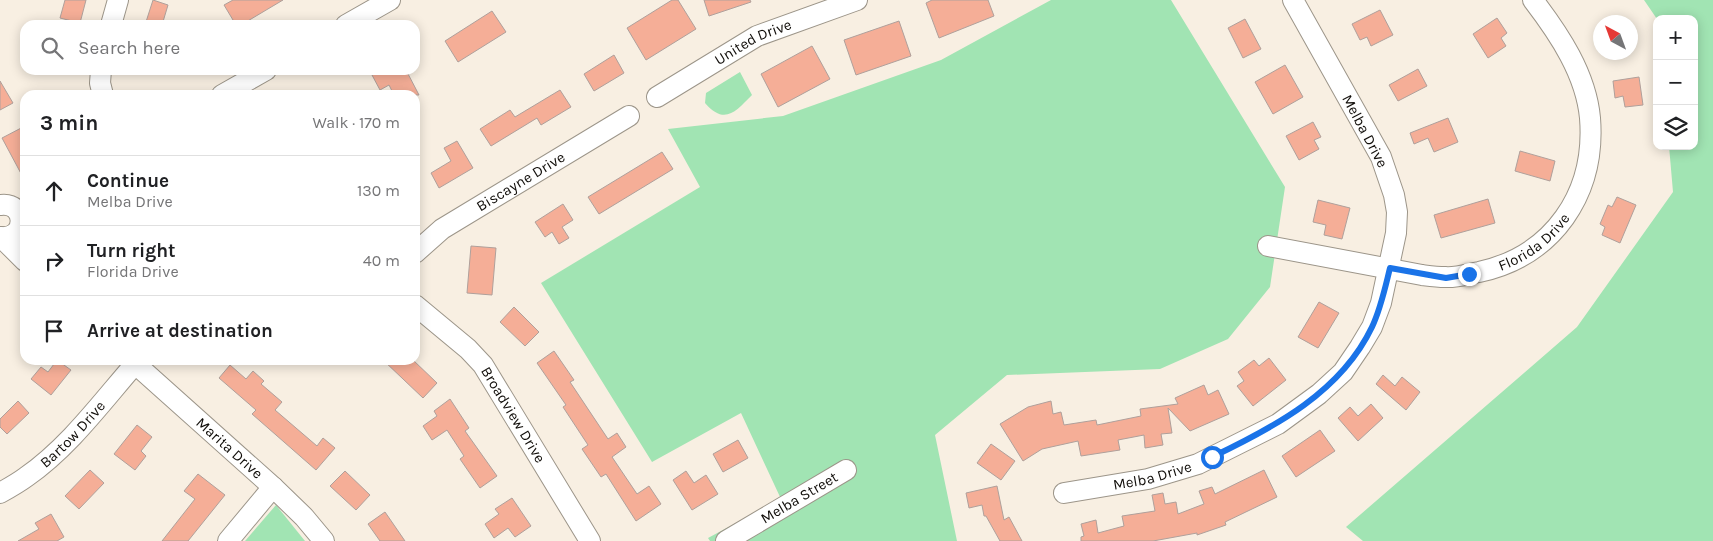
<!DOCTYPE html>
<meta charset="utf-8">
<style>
body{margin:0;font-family:Karla,sans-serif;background:#f6f6f6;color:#202124}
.controls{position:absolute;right:15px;top:15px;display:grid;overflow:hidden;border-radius:10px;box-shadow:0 2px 12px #0003}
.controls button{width:45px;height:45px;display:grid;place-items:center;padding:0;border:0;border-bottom:1px solid #e0e0e0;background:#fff;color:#202124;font:25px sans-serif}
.compass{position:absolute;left:1593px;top:15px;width:45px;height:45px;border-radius:50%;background:#fff;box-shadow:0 2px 12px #0003;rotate:319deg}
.stop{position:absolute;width:15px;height:15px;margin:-11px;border:4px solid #1a73e8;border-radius:50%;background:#fff}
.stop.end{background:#1a73e8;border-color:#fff;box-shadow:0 1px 5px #0008}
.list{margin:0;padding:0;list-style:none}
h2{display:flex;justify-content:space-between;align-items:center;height:65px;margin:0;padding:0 20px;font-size:21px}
h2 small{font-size:16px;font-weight:400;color:#757577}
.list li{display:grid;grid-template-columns:32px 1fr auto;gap:15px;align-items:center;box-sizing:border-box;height:70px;padding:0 20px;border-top:1px solid #e0e0e0}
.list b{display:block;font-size:19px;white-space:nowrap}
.list p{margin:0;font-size:16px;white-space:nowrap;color:#757577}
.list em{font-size:16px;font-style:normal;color:#757577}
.icon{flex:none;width:28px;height:28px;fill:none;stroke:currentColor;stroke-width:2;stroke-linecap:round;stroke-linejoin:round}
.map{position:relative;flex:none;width:1713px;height:541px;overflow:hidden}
.search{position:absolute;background:#fff;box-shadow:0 2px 12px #0003;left:20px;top:20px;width:400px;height:55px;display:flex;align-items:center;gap:12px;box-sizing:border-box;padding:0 18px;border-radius:15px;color:#757577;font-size:19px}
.panel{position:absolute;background:#fff;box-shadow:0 2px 12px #0003;left:20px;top:90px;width:400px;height:275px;border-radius:15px}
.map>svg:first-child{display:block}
</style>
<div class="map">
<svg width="1713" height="541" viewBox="0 0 1713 541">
<rect width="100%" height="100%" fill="#f8efe2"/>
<g fill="#a1e4b3">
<path d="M 1051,0 L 1171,0 L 1285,187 L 1270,287 L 1228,339 L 1160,369 L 1007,375 L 935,435 L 957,541 L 710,541 L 708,538 L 781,499 L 741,413 L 652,462 L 541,283 L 700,187 L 668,129 L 783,116 L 941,60 Z"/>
<path d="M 1644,0 L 1713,0 L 1713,541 L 1363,541 L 1346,527 L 1577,327 L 1673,192 L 1669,146 L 1694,146 L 1694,19 L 1657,19 Z"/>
<path d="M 740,72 L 752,95 C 736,111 725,126 705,103 L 706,93 Z"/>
<path d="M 276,505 L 305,541 L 245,541 Z"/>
</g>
<g fill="#f5ae97" stroke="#afa09b">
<path d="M 65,0 L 86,0 L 80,23 L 60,18 Z"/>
<path d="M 153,0 L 168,5 L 162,25 L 145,25 Z"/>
<path d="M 233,0 L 283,0 L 241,25 L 236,25 L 224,5 Z"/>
<path d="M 672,0 L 678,0 L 696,29 L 646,60 L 627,28 Z"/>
<path d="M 704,0 L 750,0 L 751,2 L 709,16 Z"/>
<path d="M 932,0 L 988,0 L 994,16 L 939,38 L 926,3 Z"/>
<path d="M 1380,10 L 1393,35 L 1371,46 L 1367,37 L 1360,40 L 1352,24 Z"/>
<path d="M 492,11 L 506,32 L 458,62 L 445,41 Z"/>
<path d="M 1497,18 L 1507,33 L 1501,38 L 1506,46 L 1488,58 L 1473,34 Z"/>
<path d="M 1245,19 L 1261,49 L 1243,58 L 1228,28 Z"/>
<path d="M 899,21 L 911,56 L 856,75 L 844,40 Z"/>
<path d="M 812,46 L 830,79 L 778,107 L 761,74 Z"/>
<path d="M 614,55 L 624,73 L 594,91 L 584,74 Z"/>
<path d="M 1285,65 L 1303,97 L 1273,114 L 1255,82 Z"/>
<path d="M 1418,69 L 1427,86 L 1398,101 L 1389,85 Z"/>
<path d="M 382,70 L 406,70 L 419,95 L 394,95 L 389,85 L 380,90 L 372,75 Z"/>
<path d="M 1639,77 L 1643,105 L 1625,107 L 1623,96 L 1615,98 L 1613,81 Z"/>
<path d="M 0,81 L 13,103 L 0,110 Z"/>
<path d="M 560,90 L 571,107 L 541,125 L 537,118 L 491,146 L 480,129 L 510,110 L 515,117 Z"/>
<path d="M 1448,118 L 1458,142 L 1434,152 L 1428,138 L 1414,144 L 1410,133 Z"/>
<path d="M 1313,122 L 1321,137 L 1314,140 L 1319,149 L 1299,160 L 1286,136 Z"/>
<path d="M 25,126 L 25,181 L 2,138 Z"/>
<path d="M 457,141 L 473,168 L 439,188 L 431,173 L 451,161 L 444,148 Z"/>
<path d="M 1520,151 L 1555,161 L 1550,181 L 1515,171 Z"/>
<path d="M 662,152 L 673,169 L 599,214 L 588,197 Z"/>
<path d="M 1617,197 L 1636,205 L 1620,243 L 1602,235 L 1605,227 L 1600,224 L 1608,205 L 1612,207 Z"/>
<path d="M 1488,199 L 1495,223 L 1441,238 L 1434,215 Z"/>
<path d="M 1318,200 L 1350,208 L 1342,239 L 1324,235 L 1326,225 L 1313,222 Z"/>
<path d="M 563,204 L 573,220 L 562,227 L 569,238 L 559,244 L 552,232 L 545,237 L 535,222 Z"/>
<path d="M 471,246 L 496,248 L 492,295 L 467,293 Z"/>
<path d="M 1319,302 L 1339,313 L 1318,348 L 1298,337 Z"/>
<path d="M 514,307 L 539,332 L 525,346 L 500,322 Z"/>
<path d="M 554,351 L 574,380 L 570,382 L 608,439 L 617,433 L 626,447 L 612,457 L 637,494 L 649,486 L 661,504 L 636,521 L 606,474 L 601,477 L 582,449 L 588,445 L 563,407 L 566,405 L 537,363 Z"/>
<path d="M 1269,358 L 1286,380 L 1253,406 L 1237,386 L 1244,381 L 1238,372 L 1254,360 L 1259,366 Z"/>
<path d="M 57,360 L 71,370 L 51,395 L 31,379 L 41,367 L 48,372 Z"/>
<path d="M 383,360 L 413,360 L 437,383 L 423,398 Z"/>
<path d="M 230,365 L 246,379 L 253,371 L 264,381 L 261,384 L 282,402 L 275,410 L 317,446 L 323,438 L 335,448 L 316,470 L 252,414 L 256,410 L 219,378 Z"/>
<path d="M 1383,375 L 1395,386 L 1402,377 L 1420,392 L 1406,410 L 1376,384 Z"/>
<path d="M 1204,385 L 1208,395 L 1218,390 L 1229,414 L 1190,431 L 1168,408 L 1172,433 L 1161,434 L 1163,445 L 1145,448 L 1144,435 L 1118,440 L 1120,450 L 1081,456 L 1078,441 L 1042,449 L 1023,461 L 1000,424 L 1028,407 L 1051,401 L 1053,414 L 1061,412 L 1064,425 L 1096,420 L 1097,425 L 1141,416 L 1140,409 L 1178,404 L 1175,398 Z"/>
<path d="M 450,399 L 469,428 L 465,431 L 497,476 L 480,488 L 460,459 L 464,456 L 447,430 L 432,440 L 423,426 L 437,416 L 434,411 Z"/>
<path d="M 18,401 L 29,413 L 7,434 L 0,427 L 0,419 Z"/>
<path d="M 1371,404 L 1383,418 L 1358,441 L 1338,418 L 1350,407 L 1358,416 Z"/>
<path d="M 137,425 L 152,437 L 141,451 L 146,456 L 135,470 L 114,454 Z"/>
<path d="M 1320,430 L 1335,451 L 1296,477 L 1282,456 Z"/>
<path d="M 738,440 L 748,458 L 723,472 L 713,454 Z"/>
<path d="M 991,444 L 1015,461 L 1001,480 L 977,463 Z"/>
<path d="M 90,470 L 104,483 L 79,509 L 65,496 Z"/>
<path d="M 1264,470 L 1277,497 L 1225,522 L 1226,525 L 1197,535 L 1197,533 L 1153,541 L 1081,541 L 1081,537 L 1084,536 L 1081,524 L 1096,520 L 1098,533 L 1124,526 L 1122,516 L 1155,511 L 1152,495 L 1163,493 L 1165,504 L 1176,502 L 1178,514 L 1204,504 L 1199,491 L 1212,487 L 1215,494 Z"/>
<path d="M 345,471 L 370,495 L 356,510 L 330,486 Z"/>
<path d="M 686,471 L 694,483 L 706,475 L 718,494 L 692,510 L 673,480 Z"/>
<path d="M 198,474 L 225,495 L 188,541 L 162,541 L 195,499 L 184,491 Z"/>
<path d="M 997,486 L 1004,520 L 1009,517 L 1022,541 L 1000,541 L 986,516 L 984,516 L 982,505 L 969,508 L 966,493 Z"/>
<path d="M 512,498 L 531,526 L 515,537 L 508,528 L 494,538 L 485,524 L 499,514 L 495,509 Z"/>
<path d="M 385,512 L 405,541 L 380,541 L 368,524 Z"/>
<path d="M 51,514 L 64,537 L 57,541 L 18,541 L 39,529 L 35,523 Z"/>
</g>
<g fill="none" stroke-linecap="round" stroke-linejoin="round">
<g stroke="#9c9589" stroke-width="22">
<g id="minor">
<path d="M 111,25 L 118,0"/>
<path d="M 346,25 L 390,0"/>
<path d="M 101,70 L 100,83 L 103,95"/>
<path d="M 222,95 L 266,70"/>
<path id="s1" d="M 657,97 L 757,36 L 857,0"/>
<path d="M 0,205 C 27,201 28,240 0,237"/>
<path d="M 1,237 L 25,261"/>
<path id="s2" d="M 1268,246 L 1422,275 C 1430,276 1437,277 1445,277 C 1456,278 1468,274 1479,272 C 1553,256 1596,194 1590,118 C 1586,74 1559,34 1533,0"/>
<path id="s3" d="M 415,253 L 442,229 L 629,116"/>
<path id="s4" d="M 415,305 L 468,349 L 483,365 L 590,541"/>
<path id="s5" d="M 131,360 L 273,487 L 304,517 L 324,541"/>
<path id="s6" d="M 0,493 C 9,488 18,483 26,477 C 69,447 101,403 135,364"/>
<path id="s7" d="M 1064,493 L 1148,479 L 1198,464 L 1278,424 L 1319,394 L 1343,372 L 1360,347 L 1372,327 L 1381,303 L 1396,233 L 1397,212 L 1394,195 L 1381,157 L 1293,0"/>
<path d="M 228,541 L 273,487"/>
<path id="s8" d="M 726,541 L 846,470"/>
</g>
</g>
<use href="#minor" stroke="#fff" stroke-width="20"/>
</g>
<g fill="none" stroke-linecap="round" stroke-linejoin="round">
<path stroke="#1a73e8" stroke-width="6" d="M 1212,457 C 1275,427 1341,392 1372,327 C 1381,308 1385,288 1390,268 L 1446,278 L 1469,274"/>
</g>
<g text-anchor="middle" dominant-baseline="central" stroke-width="4.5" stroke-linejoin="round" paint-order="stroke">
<g font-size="15" fill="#100d09" stroke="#fefefe">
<text stroke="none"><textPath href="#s1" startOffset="111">United Drive</textPath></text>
<text transform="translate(1365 131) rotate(62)">Melba Drive</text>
<text stroke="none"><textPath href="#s3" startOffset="128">Biscayne Drive</textPath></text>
<text stroke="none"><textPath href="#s2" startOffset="278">Florida Drive</textPath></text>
<text stroke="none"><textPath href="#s4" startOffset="149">Broadview Drive</textPath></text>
<text stroke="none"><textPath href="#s6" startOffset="94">Bartow Drive</textPath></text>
<text stroke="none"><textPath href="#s5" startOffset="132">Marita Drive</textPath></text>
<text stroke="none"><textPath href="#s7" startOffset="90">Melba Drive</textPath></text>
<text stroke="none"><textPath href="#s8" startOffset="85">Melba Street</textPath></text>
</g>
</g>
</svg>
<div class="controls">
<button>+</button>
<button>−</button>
<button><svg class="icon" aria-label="layers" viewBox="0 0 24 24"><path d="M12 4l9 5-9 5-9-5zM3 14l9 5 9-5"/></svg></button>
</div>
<svg class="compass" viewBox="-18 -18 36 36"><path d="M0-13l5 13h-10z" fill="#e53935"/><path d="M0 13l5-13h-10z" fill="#757577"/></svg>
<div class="stop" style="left:1212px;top:457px"></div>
<div class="stop end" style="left:1469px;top:274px"></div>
<div class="search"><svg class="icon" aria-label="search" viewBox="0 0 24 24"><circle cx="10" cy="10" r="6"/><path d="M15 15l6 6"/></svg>Search here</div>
<section class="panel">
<h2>3 min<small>Walk · 170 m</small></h2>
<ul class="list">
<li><svg class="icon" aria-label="ahead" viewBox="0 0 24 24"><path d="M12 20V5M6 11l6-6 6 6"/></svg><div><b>Continue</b><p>Melba Drive</p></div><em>130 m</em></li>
<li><svg class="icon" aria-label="right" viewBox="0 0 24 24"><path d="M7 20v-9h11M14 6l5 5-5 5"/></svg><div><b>Turn right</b><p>Florida Drive</p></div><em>40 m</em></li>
<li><svg class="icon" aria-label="arrive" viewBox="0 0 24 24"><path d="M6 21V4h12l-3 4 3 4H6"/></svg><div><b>Arrive at destination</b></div></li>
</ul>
</section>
</div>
